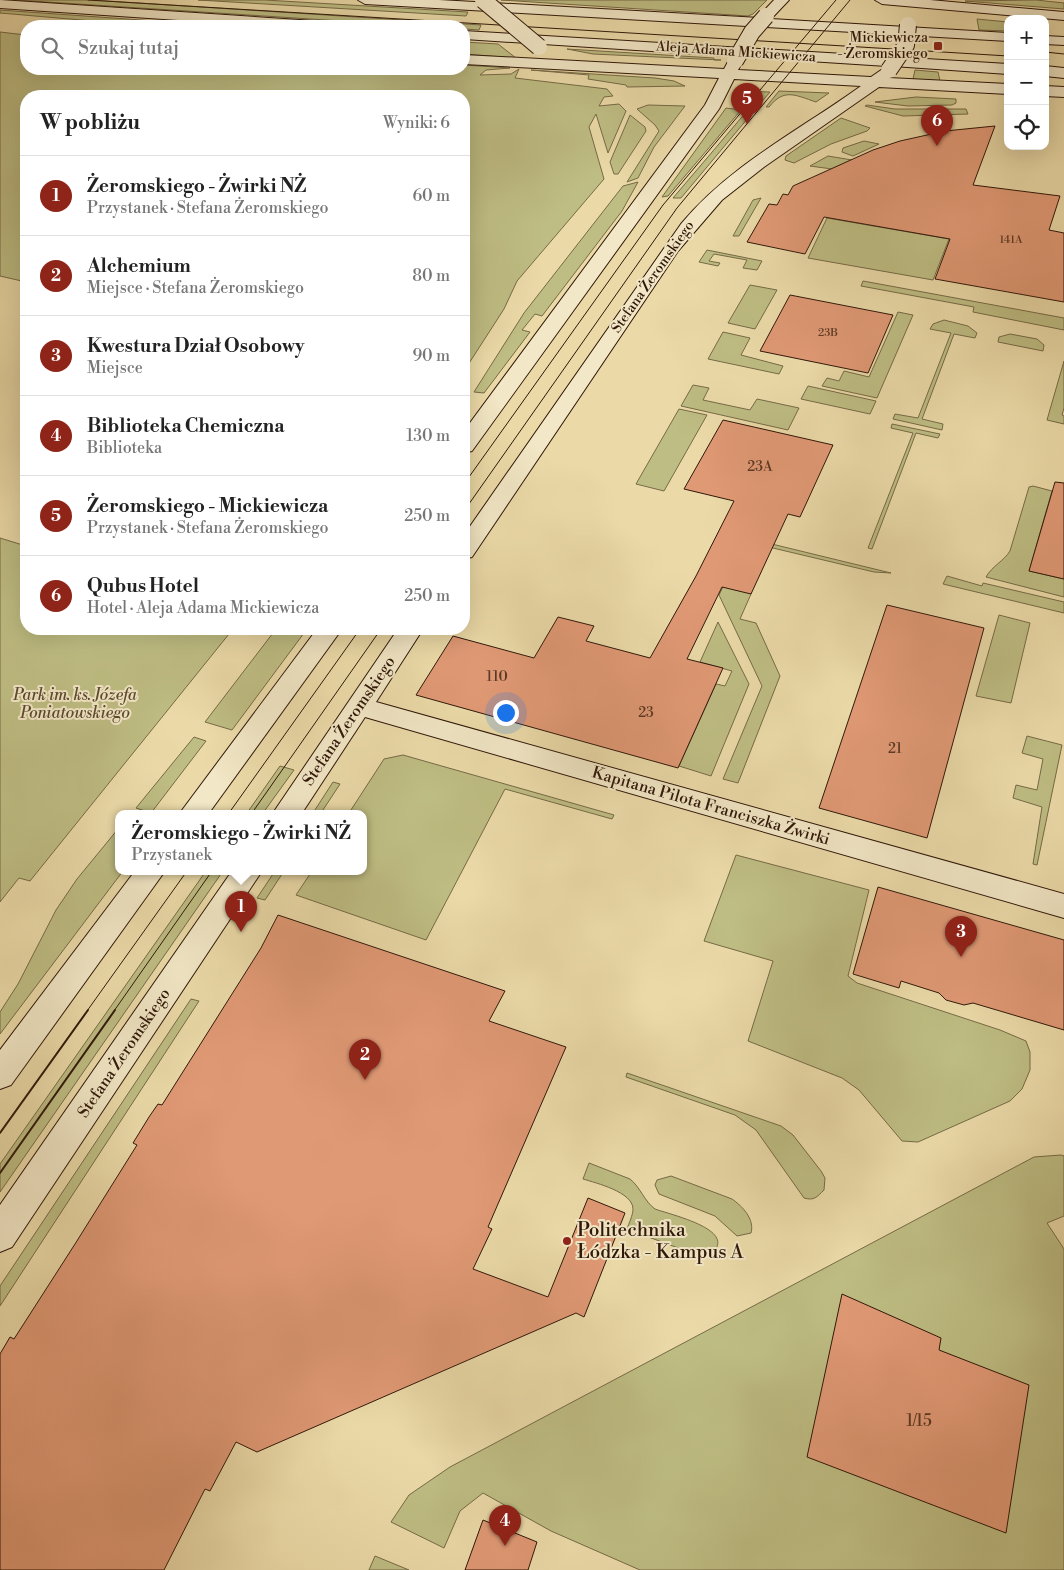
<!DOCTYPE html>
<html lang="pl">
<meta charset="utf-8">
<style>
body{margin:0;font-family:"Libre Bodoni",serif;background:#f2f2f2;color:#222}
.controls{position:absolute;right:15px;top:15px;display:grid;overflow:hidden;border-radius:10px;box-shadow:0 5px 20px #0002}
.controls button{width:45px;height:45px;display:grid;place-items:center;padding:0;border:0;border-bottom:1px solid #e0e0e0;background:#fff;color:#222;font:25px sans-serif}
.you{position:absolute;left:505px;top:712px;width:18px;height:18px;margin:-12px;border:4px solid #fff;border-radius:50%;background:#1a73e8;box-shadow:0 0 0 8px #1a73e833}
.badge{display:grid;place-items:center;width:32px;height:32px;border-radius:50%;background:#8f2418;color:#fff;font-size:16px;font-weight:700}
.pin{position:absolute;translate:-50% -41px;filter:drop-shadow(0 1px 2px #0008)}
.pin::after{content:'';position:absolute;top:26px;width:18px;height:15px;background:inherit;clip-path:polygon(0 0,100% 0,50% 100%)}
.popup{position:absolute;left:115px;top:810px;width:252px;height:65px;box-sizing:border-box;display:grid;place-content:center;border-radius:10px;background:#fff;filter:drop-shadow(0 1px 4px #0005);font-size:16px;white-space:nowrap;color:#767676}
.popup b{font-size:19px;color:#222}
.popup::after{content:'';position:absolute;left:50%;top:100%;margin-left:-10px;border:10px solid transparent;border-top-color:#fff}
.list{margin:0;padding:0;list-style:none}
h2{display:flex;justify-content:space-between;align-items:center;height:65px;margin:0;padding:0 20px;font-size:21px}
h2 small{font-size:16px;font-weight:400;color:#767676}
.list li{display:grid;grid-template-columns:32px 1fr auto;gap:15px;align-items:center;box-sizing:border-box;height:80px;padding:0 20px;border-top:1px solid #e0e0e0}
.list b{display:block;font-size:19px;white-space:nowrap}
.list p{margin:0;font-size:16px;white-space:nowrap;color:#767676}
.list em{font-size:16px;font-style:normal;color:#767676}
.icon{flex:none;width:28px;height:28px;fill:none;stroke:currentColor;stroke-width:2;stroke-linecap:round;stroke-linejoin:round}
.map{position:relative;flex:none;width:1064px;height:1570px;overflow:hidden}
.search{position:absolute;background:#fff;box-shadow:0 5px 20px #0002;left:20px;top:20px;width:450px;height:55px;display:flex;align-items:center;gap:12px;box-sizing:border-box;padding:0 18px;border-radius:20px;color:#767676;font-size:19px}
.panel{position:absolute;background:#fff;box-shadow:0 5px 20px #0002;left:20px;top:90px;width:450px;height:545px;border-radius:20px}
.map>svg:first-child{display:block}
</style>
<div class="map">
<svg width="1064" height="1570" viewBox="0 0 1064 1570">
<rect width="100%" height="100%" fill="#ebdaa8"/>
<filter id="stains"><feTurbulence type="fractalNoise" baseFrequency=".004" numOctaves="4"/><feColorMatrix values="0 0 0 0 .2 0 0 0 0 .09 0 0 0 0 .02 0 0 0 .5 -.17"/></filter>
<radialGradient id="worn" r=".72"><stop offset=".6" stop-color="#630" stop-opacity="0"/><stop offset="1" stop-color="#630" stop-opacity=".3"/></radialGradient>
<g fill="#bebd83" stroke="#766a46">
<path d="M 16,0 L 92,0 L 481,25 L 479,30 L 464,29 L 464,26 L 419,26 Z"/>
<path d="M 198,0 L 265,0 L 468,12 L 466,16 Z"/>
<path d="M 501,0 L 767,0 L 753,14 L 748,16 Z"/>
<path d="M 1036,0 L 1064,3 L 1064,9 L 965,1 Z"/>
<path d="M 0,10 L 226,26 L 151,26 L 0,13 Z"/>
<path d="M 977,19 L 1008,22 L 1008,31 L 979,30 Z"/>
<path d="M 0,32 L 26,35 L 26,69 L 464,69 L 464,65 L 510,68 L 486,70 L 480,75 L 511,74 L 519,69 L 515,78 L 607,89 L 613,96 L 604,97 L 599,106 L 619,104 L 626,111 L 608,153 L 596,114 L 589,127 L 604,179 L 517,281 L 504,309 L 464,371 L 464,96 L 26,96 L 26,282 L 0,276 Z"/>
<path d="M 464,42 L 498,44 L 516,58 L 464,54 Z"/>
<path d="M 567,49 L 714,58 L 714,60 L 721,60 L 593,54 Z"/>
<path d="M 531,70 L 655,78 L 674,81 L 685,86 L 627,87 L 626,85 L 588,79 L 589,75 Z"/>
<path d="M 915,70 L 938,72 L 940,81 L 913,79 Z"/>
<path d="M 738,91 L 770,92 L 759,105 L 732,101 Z"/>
<path d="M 779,91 L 829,93 L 816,102 C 795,95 784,88 769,107 L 766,107 Z"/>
<path d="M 916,97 L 956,99 L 956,103 L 952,105 L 908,106 L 875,102 Z"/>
<path d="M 648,105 L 685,106 L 654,147 L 638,178 L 627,182 L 659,131 L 655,125 L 637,109 Z"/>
<path d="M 867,105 L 895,109 L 966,109 L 968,114 L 903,116 L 865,106 Z"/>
<path d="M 726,108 L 741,110 L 668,196 L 662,197 Z"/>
<path d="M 747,111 L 753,112 L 681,198 L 673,198 Z"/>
<path d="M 630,115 L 645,127 L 646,131 L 618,174 L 614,174 L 610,162 Z"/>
<path d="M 841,118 L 870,128 L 867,131 L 831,144 L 794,163 L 785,160 L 786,156 Z"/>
<path d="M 864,141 L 879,144 L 853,156 L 842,152 L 843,148 Z"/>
<path d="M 828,156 L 852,160 L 832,169 L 810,166 Z"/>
<path d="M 638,182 L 622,211 L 542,316 L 535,314 L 522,330 L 530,332 L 484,393 L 474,392 L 524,313 L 623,186 Z"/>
<path d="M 761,198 L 739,236 L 733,236 L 753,200 Z"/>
<path d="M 827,218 L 949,239 L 933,280 L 808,258 Z"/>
<path d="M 707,250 L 762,261 L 757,270 L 743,268 L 747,260 L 714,254 L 709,261 L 720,263 L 718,266 L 699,262 Z"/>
<path d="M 863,281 L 1064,318 L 1064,330 L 973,312 L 974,307 L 861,286 Z"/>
<path d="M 750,285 L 777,290 L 755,329 L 728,323 Z"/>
<path d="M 898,312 L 913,315 L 877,398 L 822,386 L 827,378 L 839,381 L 844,371 L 869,377 Z"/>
<path d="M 944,320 L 968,326 L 977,333 L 975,338 L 954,334 L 922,419 L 943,424 L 942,430 L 893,419 L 895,414 L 918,418 L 951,333 L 930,329 L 933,324 Z"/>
<path d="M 723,332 L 750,338 L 741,355 L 783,366 L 779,374 L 708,359 Z"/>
<path d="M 1010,334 L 1037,339 L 1044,345 L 1043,351 L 998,342 L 999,337 Z"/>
<path d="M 1064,361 L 1064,408 L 1062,415 L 1064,416 L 1064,424 L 1047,420 Z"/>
<path d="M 693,385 L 709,388 L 703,400 L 750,410 L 757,399 L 799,408 L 788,430 L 681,406 Z"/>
<path d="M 808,386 L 876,401 L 870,414 L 801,399 Z"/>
<path d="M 679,409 L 707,415 L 664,491 L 636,484 Z"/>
<path d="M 892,424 L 940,434 L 938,438 L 916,433 L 872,549 L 868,548 L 913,433 L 891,428 Z"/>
<path d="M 1033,486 L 1052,491 L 1029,571 L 1064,579 L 1064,597 L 986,577 C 992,566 1004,561 1010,551 L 1029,487 Z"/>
<path d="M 0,538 L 26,546 L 26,629 L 233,629 L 30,881 L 19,878 L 0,902 Z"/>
<path d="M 747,538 L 891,573 L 874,572 L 756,544 L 751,594 L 740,619 L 756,623 L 780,676 L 738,783 L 723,779 L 762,686 L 719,595 Z"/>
<path d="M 947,576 L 982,586 L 983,583 L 1064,602 L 1064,613 L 943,584 Z"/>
<path d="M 999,615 L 1030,623 L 1011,703 L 976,696 Z"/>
<path d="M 718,622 L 749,684 L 711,776 L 679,766 L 716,684 L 725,686 L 732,671 L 700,662 Z"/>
<path d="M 276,629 L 307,629 L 232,730 L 205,722 Z"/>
<path d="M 1027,736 L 1062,745 L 1037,865 L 1033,864 L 1042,807 L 1013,798 L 1016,785 L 1037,790 L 1043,759 L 1022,753 Z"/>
<path d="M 194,737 L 206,741 L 151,813 L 136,808 Z"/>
<path d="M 403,755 L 614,815 L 612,819 L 505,789 L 426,940 L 296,895 L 312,871 L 364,871 L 364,813 L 349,813 L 384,759 Z"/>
<path d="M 280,766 L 294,770 L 263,813 L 247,813 Z"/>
<path d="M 333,782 L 340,784 L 321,813 L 313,813 Z"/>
<path d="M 118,829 L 119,871 L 123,871 L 0,1034 L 0,1012 L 18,984 L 56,910 L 77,879 Z"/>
<path d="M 736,855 L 869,890 L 848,976 L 857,983 L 1000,1030 L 1026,1041 L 1030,1052 L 1030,1070 L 1022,1089 L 1010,1101 L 918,1142 L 902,1141 L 859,1090 L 842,1078 L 748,1041 L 773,961 L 704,941 Z"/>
<path d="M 206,871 L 223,871 L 0,1192 L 0,1164 Z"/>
<path d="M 275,871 L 284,871 L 265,900 L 257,898 Z"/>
<path d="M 191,999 L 199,1001 L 0,1306 L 0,1286 Z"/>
<path d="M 627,1073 L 781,1126 L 793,1135 L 821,1171 L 825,1178 L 824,1190 C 817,1197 814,1201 804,1198 L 756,1130 L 735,1115 L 626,1077 Z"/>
<path d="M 1061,1155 L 1064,1156 L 1064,1216 L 1047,1223 L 1064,1249 L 1064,1570 L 640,1570 L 551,1531 L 483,1493 L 460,1511 L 444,1548 L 391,1522 L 409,1495 L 450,1467 L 1034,1157 Z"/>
<path d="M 589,1163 L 630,1179 C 641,1188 644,1201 655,1209 C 668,1214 732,1228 715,1250 C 710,1256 704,1256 697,1255 L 627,1229 C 629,1223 633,1215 633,1209 C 633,1192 596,1183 583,1179 Z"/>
<path d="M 671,1176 L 732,1199 C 742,1206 755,1219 751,1233 L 737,1236 L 715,1216 L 659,1194 L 655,1185 L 657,1180 Z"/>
<path d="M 375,1556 L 409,1570 L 369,1570 Z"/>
</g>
<g fill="#e09975" stroke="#2f1709">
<path d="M 995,126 L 973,185 L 1060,196 L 1049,230 L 1064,233 L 1064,302 L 935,279 L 950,239 L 824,217 L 805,254 L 747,242 L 769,204 L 777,205 L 783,194 L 788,195 L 793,186 L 873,150 L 900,141 L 945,131 Z"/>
<path d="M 790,295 L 893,315 L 868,373 L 760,351 Z"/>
<path d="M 723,420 L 833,445 L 800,517 L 788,514 L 751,594 L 722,587 L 687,659 L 723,668 L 678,768 L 416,695 L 453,636 L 534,658 L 558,617 L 594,626 L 586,641 L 650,658 L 696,576 L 734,501 L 684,489 Z"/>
<path d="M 1055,482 L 1064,483 L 1064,579 L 1029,571 Z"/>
<path d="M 887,605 L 984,628 L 927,838 L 819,808 Z"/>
<path d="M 878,887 L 1064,940 L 1064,1030 L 973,1003 L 964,1005 L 946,1000 L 939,993 L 901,981 L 899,988 L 853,974 Z"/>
<path d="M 278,915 L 505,991 L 489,1021 L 566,1047 L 488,1227 L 492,1229 L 473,1269 L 548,1297 L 588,1198 L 625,1213 L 584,1317 L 576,1313 L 257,1452 L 236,1442 L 210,1491 L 205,1489 L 164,1570 L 0,1570 L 0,1354 L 10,1337 L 14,1339 L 75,1244 L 137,1145 L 133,1143 L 149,1117 L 158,1104 L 162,1105 L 261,948 Z"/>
<path d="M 842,1294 L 941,1338 L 939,1350 L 1029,1385 L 1006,1533 L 807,1457 Z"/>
<path d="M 483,1520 L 537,1542 L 528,1570 L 465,1570 Z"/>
</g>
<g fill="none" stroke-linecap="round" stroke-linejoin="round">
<g stroke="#2f1709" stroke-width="2">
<g id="secondary">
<path d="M 0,0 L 330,22 L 337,26 L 269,26 L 0,8 Z"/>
<path d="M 358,0 L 439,0 L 760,18 L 759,16 L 774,0 L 789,0 L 771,19 L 1008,33 L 1008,41 L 365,4 Z"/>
<path d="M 875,0 L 930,0 L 1064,12 L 1064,20 L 882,4 Z"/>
<path d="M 464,31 L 1008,64 L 1008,74 L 893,66 L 897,70 L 889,78 L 1008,84 L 1008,94 L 879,87 L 764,167 L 722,200 L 678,251 L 472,557 L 464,559 L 464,535 L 681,224 C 730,165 800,130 861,86 L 734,79 L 719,109 L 472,451 L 464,453 L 464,431 L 705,105 L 719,78 L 464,64 L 464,55 L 724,69 L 730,58 L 735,56 L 743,61 L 738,70 L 871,77 L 887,66 L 464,39 Z"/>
<path d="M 1045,36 L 1064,37 L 1064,45 L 1045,44 Z"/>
<path d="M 1045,66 L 1064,68 L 1064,78 L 1045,76 Z"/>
<path d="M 1045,86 L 1064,87 L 1064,97 L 1045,96 Z"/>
<path d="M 317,629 L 342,629 L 209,813 L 180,813 Z"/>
<path d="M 398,629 L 423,629 L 376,702 L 1064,894 L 1064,918 L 365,717 L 302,813 L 273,813 Z"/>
<path d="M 135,871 L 165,871 L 11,1085 L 0,1089 L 0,1050 Z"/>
<path d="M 232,871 L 262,871 L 12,1247 L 0,1252 L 0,1205 Z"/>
</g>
</g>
<use href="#secondary" fill="#f2e7c6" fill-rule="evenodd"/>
<g stroke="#2f1709" stroke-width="1">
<path d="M 88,0 L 1008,56"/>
<path d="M 1045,52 L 1064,54"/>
<path d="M 464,484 L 663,205 L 836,0"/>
<path d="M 464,511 L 677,208 L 850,0"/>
<path d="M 229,813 L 360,629"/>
<path d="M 252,813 L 381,629"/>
<path d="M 87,1011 L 187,871"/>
<path d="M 114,1011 L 212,871"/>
</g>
<g stroke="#2f1709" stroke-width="2">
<path d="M 0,1133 L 88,1010"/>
<path d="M 0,1173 L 115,1010"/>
</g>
<g stroke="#2f1709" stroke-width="18" stroke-linecap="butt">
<g id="secondary-bridge">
<path d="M 483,0 L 539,47"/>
<path d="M 735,61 L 752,32 L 766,16"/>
<path d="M 889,70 L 906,45 L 908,25"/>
</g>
</g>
<use href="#secondary-bridge" stroke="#f2e7c6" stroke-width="16"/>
</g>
<g fill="#8f2418" stroke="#f2e7c6" stroke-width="2">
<rect x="933" y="41" width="10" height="10" rx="2.5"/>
<circle cx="567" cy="1241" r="5"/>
</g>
<g text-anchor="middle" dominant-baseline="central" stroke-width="4" stroke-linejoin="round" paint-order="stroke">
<g font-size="11" fill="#5b3824">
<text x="1011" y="240">141A</text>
<text x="828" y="333">23B</text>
</g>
<g font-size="14" fill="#2f1709" stroke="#f2e7c6" text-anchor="end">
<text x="928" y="38">Mickiewicza<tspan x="928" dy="16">- Żeromskiego</tspan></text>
</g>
<g font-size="14" fill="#2f1709" stroke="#f2e7c6">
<text transform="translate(736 52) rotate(4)">Aleja Adama Mickiewicza</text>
<text transform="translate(653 277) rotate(-55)">Stefana Żeromskiego</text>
</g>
<g font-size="14" fill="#5b3824">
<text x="760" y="467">23A</text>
<text x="497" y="677">110</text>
<text x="646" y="713">23</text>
<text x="895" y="749">21</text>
</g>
<g font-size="16" font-style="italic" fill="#5a492e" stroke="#f2e7c6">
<text x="75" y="695">Park im. ks. Józefa<tspan x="75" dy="18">Poniatowskiego</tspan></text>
</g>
<g font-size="16" fill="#2f1709" stroke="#f2e7c6">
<text transform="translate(349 721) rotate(-56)">Stefana Żeromskiego</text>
<text transform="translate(711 806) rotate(16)">Kapitana Pilota Franciszka Żwirki</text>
<text transform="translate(124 1053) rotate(-56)">Stefana Żeromskiego</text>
</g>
<g font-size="16" fill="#5b3824">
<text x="919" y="1421">1/15</text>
</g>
<g font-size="19" fill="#2f1709" stroke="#f2e7c6" text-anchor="start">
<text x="577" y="1230">Politechnika<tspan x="577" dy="22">Łódzka - Kampus A</tspan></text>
</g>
</g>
<rect width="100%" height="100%" filter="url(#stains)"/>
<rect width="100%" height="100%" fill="url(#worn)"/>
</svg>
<div class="controls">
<button>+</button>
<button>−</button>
<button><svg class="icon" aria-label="locate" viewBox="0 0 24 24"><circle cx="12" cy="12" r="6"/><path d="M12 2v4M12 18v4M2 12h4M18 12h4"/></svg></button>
</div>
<div class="you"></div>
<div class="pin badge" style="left:241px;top:932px">1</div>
<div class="popup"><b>Żeromskiego - Żwirki NŻ</b>Przystanek</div>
<div class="pin badge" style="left:365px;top:1080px">2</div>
<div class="pin badge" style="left:961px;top:957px">3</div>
<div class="pin badge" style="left:505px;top:1546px">4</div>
<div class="pin badge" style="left:747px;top:124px">5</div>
<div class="pin badge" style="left:937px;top:146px">6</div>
<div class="search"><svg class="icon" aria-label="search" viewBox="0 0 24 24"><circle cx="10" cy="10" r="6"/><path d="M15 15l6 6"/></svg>Szukaj tutaj</div>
<section class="panel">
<h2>W pobliżu<small>Wyniki: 6</small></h2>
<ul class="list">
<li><span class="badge">1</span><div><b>Żeromskiego - Żwirki NŻ</b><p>Przystanek · Stefana Żeromskiego</p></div><em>60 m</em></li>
<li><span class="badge">2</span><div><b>Alchemium</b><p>Miejsce · Stefana Żeromskiego</p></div><em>80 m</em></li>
<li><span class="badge">3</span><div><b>Kwestura Dział Osobowy</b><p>Miejsce</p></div><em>90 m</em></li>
<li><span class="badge">4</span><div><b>Biblioteka Chemiczna</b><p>Biblioteka</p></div><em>130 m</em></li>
<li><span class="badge">5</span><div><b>Żeromskiego - Mickiewicza</b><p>Przystanek · Stefana Żeromskiego</p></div><em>250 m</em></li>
<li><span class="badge">6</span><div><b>Qubus Hotel</b><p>Hotel · Aleja Adama Mickiewicza</p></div><em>250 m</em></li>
</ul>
</section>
</div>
